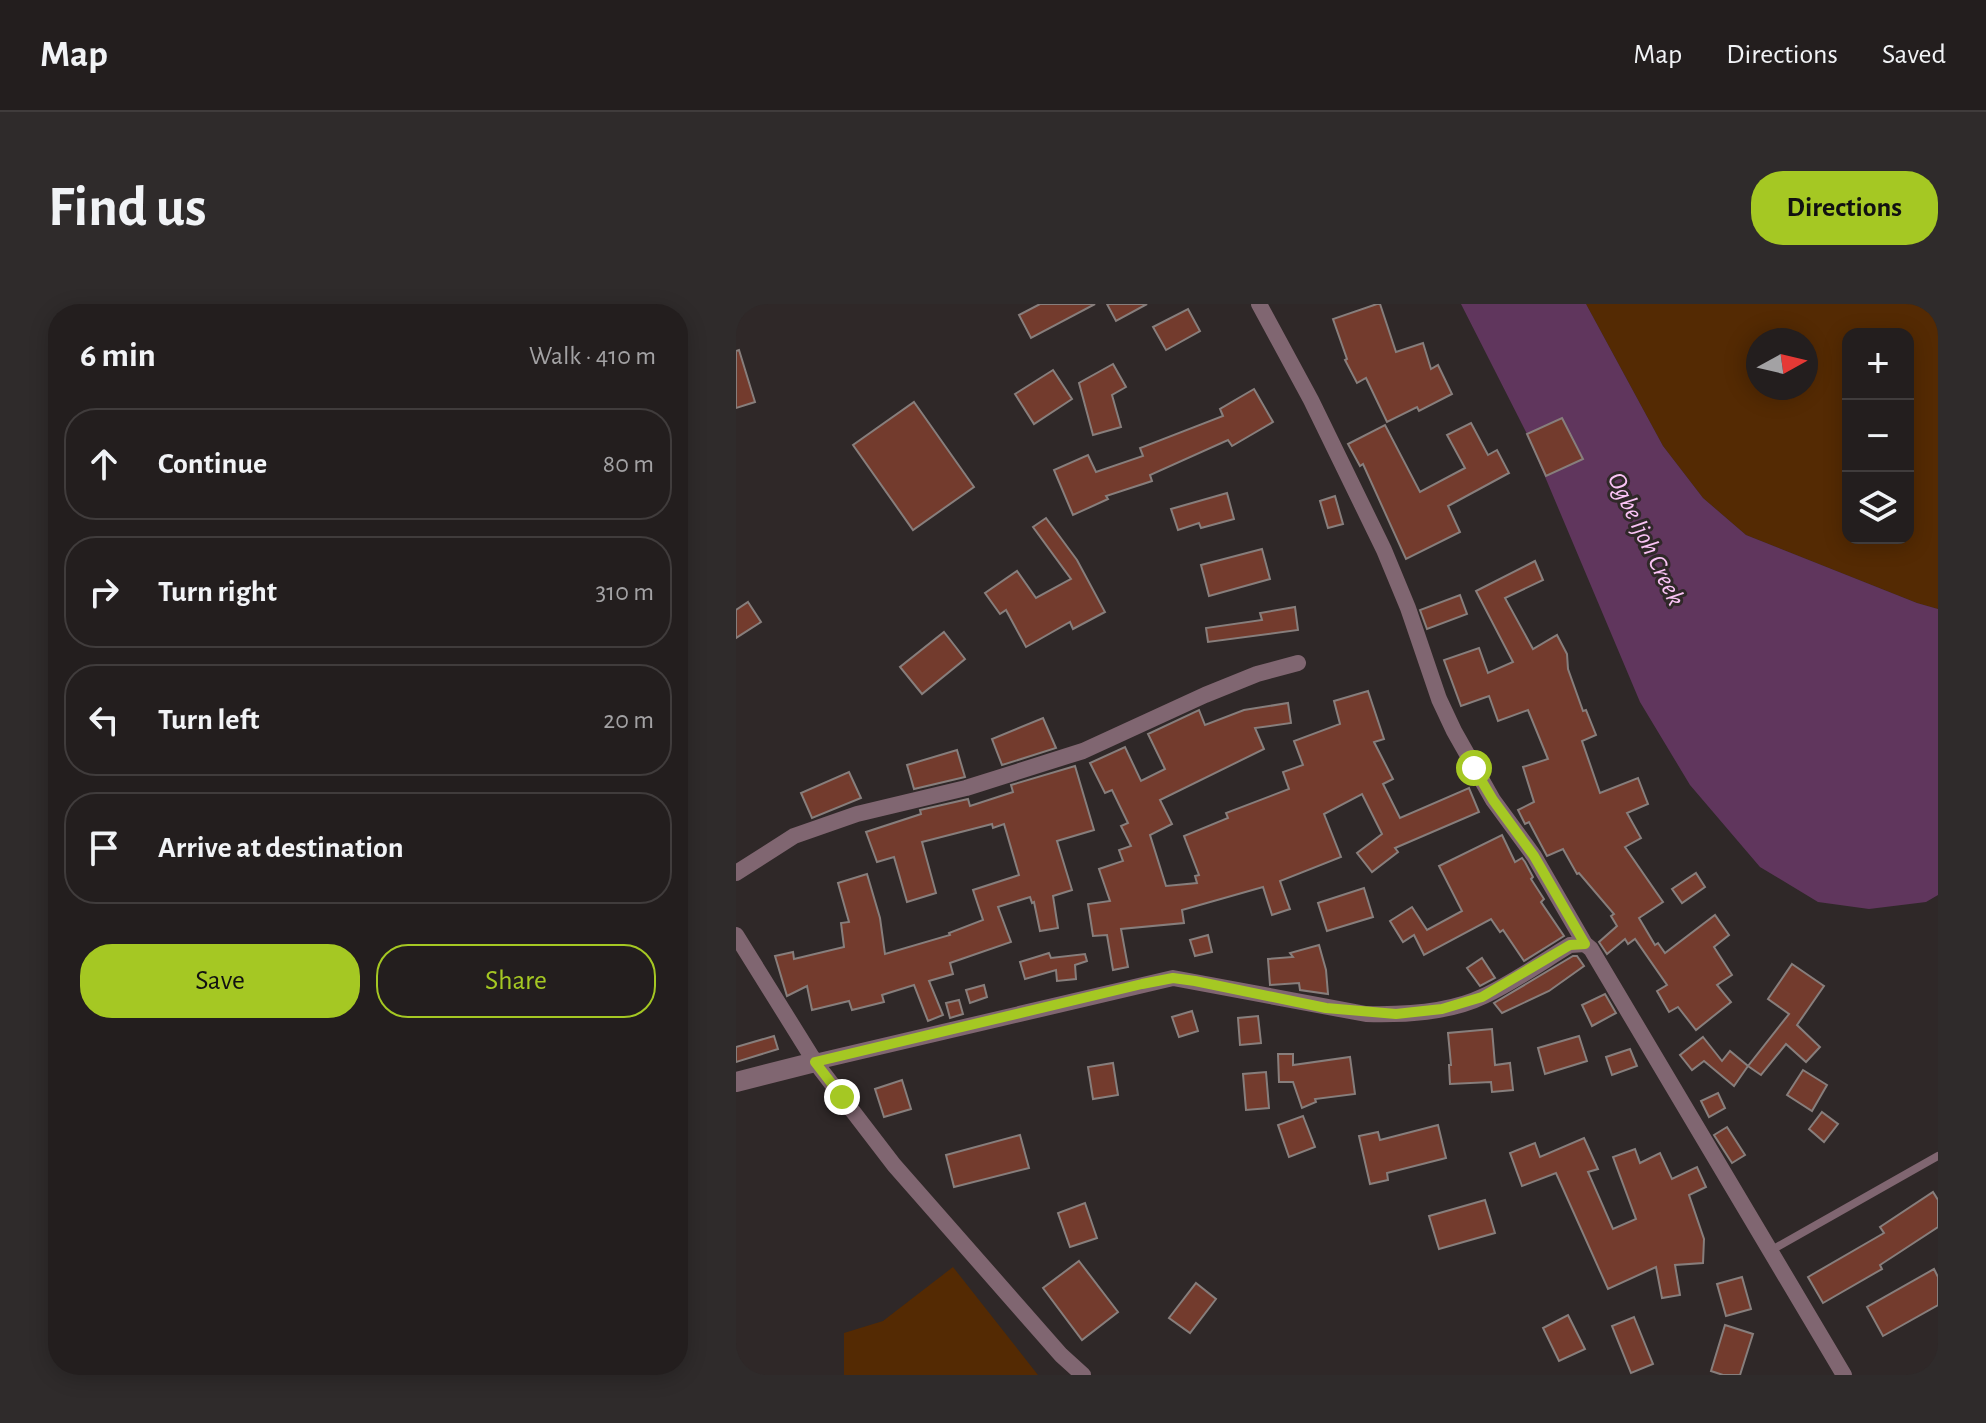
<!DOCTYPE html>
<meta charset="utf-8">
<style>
body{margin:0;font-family:"Alegreya Sans",sans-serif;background:#2f2b2b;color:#f1f3f6}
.controls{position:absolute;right:24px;top:24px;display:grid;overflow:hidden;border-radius:16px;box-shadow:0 4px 20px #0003}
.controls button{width:72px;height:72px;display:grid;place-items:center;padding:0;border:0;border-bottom:2px solid #403c3c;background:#231e1e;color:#f1f3f6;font:40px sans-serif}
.compass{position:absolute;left:1010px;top:24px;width:72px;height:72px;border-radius:50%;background:#231e1e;box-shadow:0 4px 20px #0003;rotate:82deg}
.stop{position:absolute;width:24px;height:24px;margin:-18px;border:6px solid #a5c823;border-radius:50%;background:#fff}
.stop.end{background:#a5c823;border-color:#fff;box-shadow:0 2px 8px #0008}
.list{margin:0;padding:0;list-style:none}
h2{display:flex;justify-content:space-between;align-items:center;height:104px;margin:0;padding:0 32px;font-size:34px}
h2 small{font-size:26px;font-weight:400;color:#a3a2a4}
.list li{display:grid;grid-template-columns:52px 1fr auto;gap:24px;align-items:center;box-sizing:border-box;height:112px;margin:0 16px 16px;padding:0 16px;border:2px solid #403c3c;border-radius:32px}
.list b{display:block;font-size:30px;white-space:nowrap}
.list em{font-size:26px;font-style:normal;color:#a3a2a4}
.actions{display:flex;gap:16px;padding:24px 32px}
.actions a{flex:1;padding:18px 0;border:2px solid #a5c823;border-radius:32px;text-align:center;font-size:28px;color:#a5c823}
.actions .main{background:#a5c823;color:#111}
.icon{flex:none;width:44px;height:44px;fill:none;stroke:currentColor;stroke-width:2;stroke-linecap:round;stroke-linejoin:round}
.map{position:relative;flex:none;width:1202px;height:1071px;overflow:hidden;border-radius:32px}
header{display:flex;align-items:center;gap:48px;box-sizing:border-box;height:112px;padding:0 40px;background:#231e1e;border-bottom:2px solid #403c3c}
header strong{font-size:38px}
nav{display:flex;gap:44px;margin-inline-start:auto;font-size:28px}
.intro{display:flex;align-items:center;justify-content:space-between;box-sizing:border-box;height:192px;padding:0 48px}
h1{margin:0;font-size:56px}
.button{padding:20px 36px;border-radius:32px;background:#a5c823;color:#111;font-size:28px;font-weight:700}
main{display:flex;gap:48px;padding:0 48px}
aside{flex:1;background:#231e1e;border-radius:32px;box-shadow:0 4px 20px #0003}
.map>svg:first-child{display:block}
</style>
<header>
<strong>Map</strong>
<nav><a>Map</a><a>Directions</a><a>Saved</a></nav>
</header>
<div class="intro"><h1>Find us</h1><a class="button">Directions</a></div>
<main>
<aside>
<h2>6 min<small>Walk · 410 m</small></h2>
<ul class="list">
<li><svg class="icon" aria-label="ahead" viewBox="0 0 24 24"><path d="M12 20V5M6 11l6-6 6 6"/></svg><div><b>Continue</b></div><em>80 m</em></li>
<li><svg class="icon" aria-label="right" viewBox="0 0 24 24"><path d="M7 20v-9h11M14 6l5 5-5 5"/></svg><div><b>Turn right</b></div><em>310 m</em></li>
<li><svg class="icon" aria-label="left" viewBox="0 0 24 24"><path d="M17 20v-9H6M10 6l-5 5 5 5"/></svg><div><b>Turn left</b></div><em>20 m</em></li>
<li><svg class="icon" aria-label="arrive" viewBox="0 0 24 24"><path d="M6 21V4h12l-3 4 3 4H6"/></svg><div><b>Arrive at destination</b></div></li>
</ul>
<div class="actions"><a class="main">Save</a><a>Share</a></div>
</aside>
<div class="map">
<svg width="1202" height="1071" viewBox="0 0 1202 1071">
<rect width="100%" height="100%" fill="#2f2828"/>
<g fill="#542a03" fill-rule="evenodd">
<path d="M 850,0 L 1202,0 L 1202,305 L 1181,299 L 1010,231 L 967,194 L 927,142 ZM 1112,30 L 1172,30 L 1172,234 L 1112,234 ZM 1022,36 L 1070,36 L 1070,84 L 1022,84 Z"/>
<path d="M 217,963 L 302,1071 L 108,1071 L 108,1029 L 147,1017 Z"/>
</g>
<path fill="#60365d" d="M 725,0 L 850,0 L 927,142 L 967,194 L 1010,231 L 1181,299 L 1202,305 L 1202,591 L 1190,598 L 1133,605 L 1082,598 L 1024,563 L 954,481 L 904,398 L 791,130 Z"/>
<g fill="#733b2d" stroke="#877e7c" stroke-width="2">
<path d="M 304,0 L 359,0 L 295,34 L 283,11 Z"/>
<path d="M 371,0 L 411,0 L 380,17 Z"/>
<path d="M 641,0 L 644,0 L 660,48 L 687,39 L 695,65 L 702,61 L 716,90 L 683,107 L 681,103 L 651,118 L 630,74 L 621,79 L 609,56 L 611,55 L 597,15 Z"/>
<path d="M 452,5 L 464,27 L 430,46 L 417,23 Z"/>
<path d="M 3,46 L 19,98 L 0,104 L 0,47 Z"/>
<path d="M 377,60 L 390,83 L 376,91 L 385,123 L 357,131 L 343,79 Z"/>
<path d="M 317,66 L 336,95 L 298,120 L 279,90 Z"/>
<path d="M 518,85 L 537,118 L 496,142 L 492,136 L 414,171 L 416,177 L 370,192 L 372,195 L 337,211 L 318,166 L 352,151 L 360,168 L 407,152 L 404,144 L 487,112 L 484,105 Z"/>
<path d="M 178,98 L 238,183 L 177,226 L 117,141 Z"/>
<path d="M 826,114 L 847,155 L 810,172 L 791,130 Z"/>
<path d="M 735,119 L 752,151 L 761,146 L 773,169 L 712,202 L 724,228 L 670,255 L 627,160 L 624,162 L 612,140 L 649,121 L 684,188 L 729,164 L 711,131 Z"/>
<path d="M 491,189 L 498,215 L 465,224 L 463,219 L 442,226 L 435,205 Z"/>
<path d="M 599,192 L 607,220 L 592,224 L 584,197 Z"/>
<path d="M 310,214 L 341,256 L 369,308 L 337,325 L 334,318 L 290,343 L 270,306 L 264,310 L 249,289 L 281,267 L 300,294 L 335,275 L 297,223 Z"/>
<path d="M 526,245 L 534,275 L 473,292 L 465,261 Z"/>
<path d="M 799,257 L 807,276 L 769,294 L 797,345 L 821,331 L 831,350 L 832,365 L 847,407 L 850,406 L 860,431 L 846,437 L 864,489 L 902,474 L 912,500 L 891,509 L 905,534 L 889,543 L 927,598 L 903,614 L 919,641 L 922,639 L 929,649 L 979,611 L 993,631 L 978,643 L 996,671 L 981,681 L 995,698 L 960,726 L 942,703 L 933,708 L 921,687 L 931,681 L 899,635 L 892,640 L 889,635 L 871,650 L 863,638 L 881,622 L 875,612 L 878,610 L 843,569 L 841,570 L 827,545 L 811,552 L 793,518 L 789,520 L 782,506 L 798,498 L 787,463 L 812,455 L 792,406 L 762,417 L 753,392 L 725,402 L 708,356 L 743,344 L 752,369 L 777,358 L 740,287 Z"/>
<path d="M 724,291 L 731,310 L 691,325 L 684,306 Z"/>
<path d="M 12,298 L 25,318 L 0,334 L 0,306 Z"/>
<path d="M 559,303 L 562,326 L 472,338 L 470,324 L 526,316 L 524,309 Z"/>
<path d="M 208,328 L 229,355 L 186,390 L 164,363 Z"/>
<path d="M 632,387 L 648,435 L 638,438 L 657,475 L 647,480 L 664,514 L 733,484 L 743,508 L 659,544 L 662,548 L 636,568 L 621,549 L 646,530 L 626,490 L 588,510 L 605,553 L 544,577 L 554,605 L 536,611 L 527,583 L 446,606 L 448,619 L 385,625 L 392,663 L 377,666 L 371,631 L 357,632 L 352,600 L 374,597 L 363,565 L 387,557 L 383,546 L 395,542 L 385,522 L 392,519 L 376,486 L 369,489 L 354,459 L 389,443 L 405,477 L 429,465 L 412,430 L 463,406 L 469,421 L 508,406 L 552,399 L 555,419 L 519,424 L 528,445 L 424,496 L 436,520 L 414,531 L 430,582 L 461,579 L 459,572 L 463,571 L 448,532 L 492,514 L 490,509 L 553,485 L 547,468 L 567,461 L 558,437 L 604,420 L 598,397 Z"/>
<path d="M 307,414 L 320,444 L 266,461 L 256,435 Z"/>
<path d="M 221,446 L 229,473 L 178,485 L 171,461 Z"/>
<path d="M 339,462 L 358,526 L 321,537 L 336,586 L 317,592 L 322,624 L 304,627 L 298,598 L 296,599 L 294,593 L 262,603 L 275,638 L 214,659 L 217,670 L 193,677 L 207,711 L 192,717 L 178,681 L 146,691 L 148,698 L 116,706 L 113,697 L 76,706 L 71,682 L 51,692 L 39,652 L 57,648 L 58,655 L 108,643 L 105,619 L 113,618 L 102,579 L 131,570 L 144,614 L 149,650 L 214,631 L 213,629 L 247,616 L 237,586 L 283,571 L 268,520 L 257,524 L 256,520 L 186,538 L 200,589 L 171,598 L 158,553 L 141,558 L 130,528 L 185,510 L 184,506 L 232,495 L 234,502 L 277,488 L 275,481 Z"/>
<path d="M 113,468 L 125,494 L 76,514 L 65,489 Z"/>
<path d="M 766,531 L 779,558 L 786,554 L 789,558 L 797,573 L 795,575 L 808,595 L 805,598 L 828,632 L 788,657 L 767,626 L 764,628 L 755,615 L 688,651 L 678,631 L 667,638 L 654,617 L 676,603 L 691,626 L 726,607 L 703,562 Z"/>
<path d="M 960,569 L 969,583 L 946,599 L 936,585 Z"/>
<path d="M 628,584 L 637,613 L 591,627 L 582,599 Z"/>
<path d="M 472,631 L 476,648 L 459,652 L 454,636 Z"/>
<path d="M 583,641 L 590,666 L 592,690 L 564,686 L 563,679 L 534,681 L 532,655 L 557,653 L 554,649 Z"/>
<path d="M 313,649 L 315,654 L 349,650 L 351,657 L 339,661 L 340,675 L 321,677 L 320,666 L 289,675 L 284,658 Z"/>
<path d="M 837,652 L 841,652 L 848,662 L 813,687 L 766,709 L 758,699 Z"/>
<path d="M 746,654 L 759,674 L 744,682 L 731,664 Z"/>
<path d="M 1056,660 L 1088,682 L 1061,721 L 1084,743 L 1070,758 L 1050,740 L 1025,771 L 1012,762 L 1053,710 L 1032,695 Z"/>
<path d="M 248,681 L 251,693 L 234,699 L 230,686 Z"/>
<path d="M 869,690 L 880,709 L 856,722 L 846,701 Z"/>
<path d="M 223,696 L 227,710 L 214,714 L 210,699 Z"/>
<path d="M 456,707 L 462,727 L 443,733 L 436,713 Z"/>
<path d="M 522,712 L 525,739 L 504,741 L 502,714 Z"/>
<path d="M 756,725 L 759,761 L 774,759 L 777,786 L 756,788 L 755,778 L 714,780 L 713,761 L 715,761 L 712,729 Z"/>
<path d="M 38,732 L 42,745 L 0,758 L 0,743 Z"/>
<path d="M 843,732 L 851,757 L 809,770 L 802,744 Z"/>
<path d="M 967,733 L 986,757 L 994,747 L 1012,762 L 998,782 L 968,757 L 956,766 L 944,751 Z"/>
<path d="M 894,745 L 901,762 L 876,771 L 870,753 Z"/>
<path d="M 542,750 L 557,750 L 557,761 L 614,753 L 619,790 L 579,795 L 580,798 L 566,804 L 557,778 L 543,778 Z"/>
<path d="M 377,759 L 382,791 L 357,795 L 352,763 Z"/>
<path d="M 1067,766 L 1091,781 L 1076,807 L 1051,791 Z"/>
<path d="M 530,768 L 533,804 L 510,806 L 507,770 Z"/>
<path d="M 166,776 L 175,805 L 148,813 L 139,785 Z"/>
<path d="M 982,789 L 989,804 L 973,813 L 965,797 Z"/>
<path d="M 1086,808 L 1102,820 L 1088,838 L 1073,825 Z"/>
<path d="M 567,812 L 579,843 L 553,853 L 542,821 Z"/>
<path d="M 702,821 L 710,854 L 651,869 L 652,876 L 634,880 L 623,832 L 642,828 L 644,836 Z"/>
<path d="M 991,823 L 1009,851 L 996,859 L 978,831 Z"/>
<path d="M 284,831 L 293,864 L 218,883 L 210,851 Z"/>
<path d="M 848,834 L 862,865 L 852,868 L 877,925 L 900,915 L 877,853 L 899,845 L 904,859 L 924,849 L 936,875 L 961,863 L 970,883 L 953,891 L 968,935 L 967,959 L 939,961 L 944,991 L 926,994 L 920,963 L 872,985 L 820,869 L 786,882 L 774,849 L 799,839 L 804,853 Z"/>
<path d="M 1197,888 L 1202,896 L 1202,923 L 1144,961 L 1146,965 L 1087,999 L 1072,973 L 1148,929 L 1144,923 Z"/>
<path d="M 749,896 L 759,929 L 703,945 L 693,912 Z"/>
<path d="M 349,899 L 361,934 L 334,943 L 322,909 Z"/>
<path d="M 343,957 L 382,1008 L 346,1036 L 307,984 Z"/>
<path d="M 1198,965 L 1202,973 L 1202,1001 L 1147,1032 L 1131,1003 Z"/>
<path d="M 1006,973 L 1015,1005 L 990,1012 L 981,980 Z"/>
<path d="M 460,979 L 480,995 L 454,1029 L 433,1014 Z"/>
<path d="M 832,1011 L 849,1045 L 823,1057 L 807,1024 Z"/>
<path d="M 898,1013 L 917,1060 L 895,1069 L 876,1022 Z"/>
<path d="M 989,1021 L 1017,1030 L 1004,1071 L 987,1071 L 975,1067 Z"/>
</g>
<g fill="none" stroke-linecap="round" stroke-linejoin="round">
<path stroke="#806671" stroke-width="8" d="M 1034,947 L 1202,852"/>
<g stroke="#806671" stroke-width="16">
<path d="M 523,0 L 575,96 L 648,246 L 672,304 L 703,395 L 718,427 L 757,496 L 798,552 L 849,640 L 855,645 L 1108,1071"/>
<path d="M 0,569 L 58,532 L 121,510 L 230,484 L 347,447 L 469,391 L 521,370 L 562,359"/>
<path d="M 0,631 L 79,758 L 158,861 L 325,1051 L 347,1071"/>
<path d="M 79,758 L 437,674 L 630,710 C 669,711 713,709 748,692 C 778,678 806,658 834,641 L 849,640"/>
</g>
<path stroke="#806671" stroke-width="20" d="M 0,778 L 79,758"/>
</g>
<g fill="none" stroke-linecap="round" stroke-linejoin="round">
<path stroke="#a5c823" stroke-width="10" d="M 106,793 L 79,758 L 406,680 L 437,674 L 459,677 L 590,704 L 660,710 L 706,705 L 746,693 L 834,641 L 849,640 L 798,552 L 757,496 L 738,464"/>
</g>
<g text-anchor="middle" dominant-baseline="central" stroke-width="6" stroke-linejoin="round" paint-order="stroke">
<g font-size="26" font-style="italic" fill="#fbc4f6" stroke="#2f2828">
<text transform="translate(910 235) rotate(64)">Ogbe Ijoh Creek</text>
</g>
</g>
</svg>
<div class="controls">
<button>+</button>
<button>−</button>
<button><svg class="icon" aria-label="layers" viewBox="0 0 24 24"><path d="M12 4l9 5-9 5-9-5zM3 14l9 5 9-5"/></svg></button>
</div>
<svg class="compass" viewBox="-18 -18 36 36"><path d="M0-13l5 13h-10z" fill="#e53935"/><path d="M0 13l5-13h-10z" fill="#a3a2a4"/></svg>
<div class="stop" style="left:738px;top:464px"></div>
<div class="stop end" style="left:106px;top:793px"></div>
</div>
</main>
